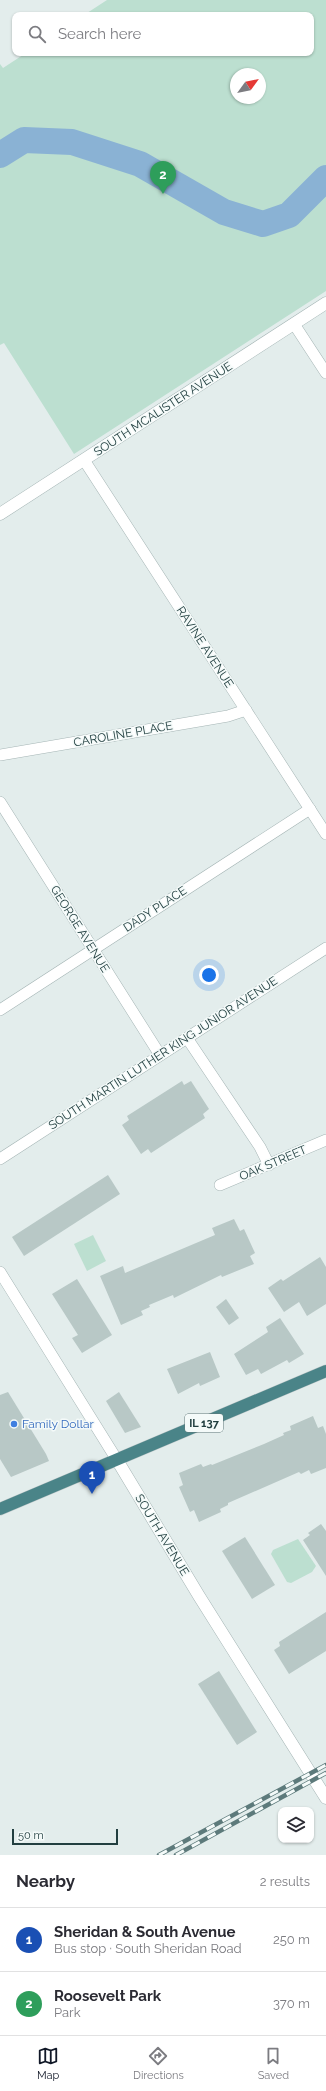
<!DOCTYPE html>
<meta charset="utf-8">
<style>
body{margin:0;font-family:Raleway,sans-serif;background:#f2f2f3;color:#2b2b33}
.controls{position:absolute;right:12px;bottom:12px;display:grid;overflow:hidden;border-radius:8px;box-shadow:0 1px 3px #0004}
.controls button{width:36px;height:36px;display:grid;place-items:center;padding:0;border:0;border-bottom:1px solid #e1e1e2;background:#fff;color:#2b2b33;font:20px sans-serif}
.compass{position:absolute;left:230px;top:68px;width:36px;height:36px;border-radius:50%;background:#fff;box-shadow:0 1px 3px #0004;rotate:57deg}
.scale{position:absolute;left:12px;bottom:10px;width:106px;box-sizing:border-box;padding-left:4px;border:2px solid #223f40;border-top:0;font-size:11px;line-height:14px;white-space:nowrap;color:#223f40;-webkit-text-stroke:3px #f4faf9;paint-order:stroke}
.you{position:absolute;left:209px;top:975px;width:14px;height:14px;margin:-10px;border:3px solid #fff;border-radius:50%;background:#1a73e8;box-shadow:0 0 0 6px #1a73e833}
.badge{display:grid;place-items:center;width:26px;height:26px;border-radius:50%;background:#111827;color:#fff;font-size:13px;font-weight:700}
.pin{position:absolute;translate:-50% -33px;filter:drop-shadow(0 1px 2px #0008)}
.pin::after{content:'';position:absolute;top:21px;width:14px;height:12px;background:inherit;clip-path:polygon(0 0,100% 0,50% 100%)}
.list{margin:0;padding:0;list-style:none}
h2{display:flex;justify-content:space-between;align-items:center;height:52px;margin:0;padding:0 16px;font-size:17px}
h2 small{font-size:13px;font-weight:400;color:#7c7c81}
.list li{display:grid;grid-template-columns:26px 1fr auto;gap:12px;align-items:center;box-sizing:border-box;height:64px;padding:0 16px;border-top:1px solid #e1e1e2}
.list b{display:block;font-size:15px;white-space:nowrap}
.list p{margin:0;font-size:13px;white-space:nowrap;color:#7c7c81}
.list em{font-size:13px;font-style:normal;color:#7c7c81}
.icon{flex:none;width:22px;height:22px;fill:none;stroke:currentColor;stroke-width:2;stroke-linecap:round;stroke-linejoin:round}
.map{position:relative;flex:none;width:326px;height:1855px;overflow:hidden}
.search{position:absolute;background:#fff;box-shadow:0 1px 3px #0004;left:12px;right:12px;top:12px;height:44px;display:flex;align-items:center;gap:10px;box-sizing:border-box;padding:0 14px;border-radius:8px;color:#7c7c81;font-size:15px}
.sheet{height:180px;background:#fff}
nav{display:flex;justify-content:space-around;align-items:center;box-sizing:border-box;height:56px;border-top:1px solid #e1e1e2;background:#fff;font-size:11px;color:#7c7c81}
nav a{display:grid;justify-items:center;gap:2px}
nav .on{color:#111827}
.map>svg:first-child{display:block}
</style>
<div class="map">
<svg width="326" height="1855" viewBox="0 0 326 1855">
<rect width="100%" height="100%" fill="#e3edec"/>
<g fill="#bcdfd0" fill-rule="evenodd">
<path d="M 107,0 L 326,0 L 326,291 L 74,454 L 4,343 L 0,345 L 0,64 L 3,68 L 26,53 L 311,53 L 311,15 L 84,15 ZM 236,74 L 260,74 L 260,98 L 236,98 Z"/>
<path d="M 93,1235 L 106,1261 L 87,1271 L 74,1244 Z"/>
<path d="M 298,1539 L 316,1566 L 312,1572 L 291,1583 L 287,1582 L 271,1554 L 273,1550 Z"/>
</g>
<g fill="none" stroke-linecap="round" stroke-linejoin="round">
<path stroke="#8ab2d4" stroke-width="26" d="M 0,155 L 24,140 L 72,142 L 140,164 L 224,212 L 263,224 L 289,215 L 326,178"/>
</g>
<g fill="#b8c8c6">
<path d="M 182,1081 L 184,1085 L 191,1081 L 209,1109 L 203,1114 L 205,1118 L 151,1153 L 148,1149 L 141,1154 L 122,1125 L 129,1120 L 127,1116 Z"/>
<path d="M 108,1175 L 120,1194 L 24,1256 L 12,1237 Z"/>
<path d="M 234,1219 L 240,1231 L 244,1229 L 255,1253 L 250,1256 L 254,1264 L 222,1277 L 221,1275 L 174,1298 L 173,1295 L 149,1305 L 150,1307 L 141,1311 L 143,1315 L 121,1325 L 100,1276 L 123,1266 L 125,1273 L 215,1235 L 212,1228 Z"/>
<path d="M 320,1257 L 326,1267 L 326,1304 L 307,1316 L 299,1302 L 284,1312 L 268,1288 L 281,1279 L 283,1281 Z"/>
<path d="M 77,1279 L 112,1335 L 82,1353 L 72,1338 L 78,1335 L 52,1294 Z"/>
<path d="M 226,1299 L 239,1318 L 229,1325 L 216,1307 Z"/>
<path d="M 280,1318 L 304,1354 L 289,1363 L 287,1360 L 261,1374 L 258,1369 L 246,1375 L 234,1354 L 268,1332 L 266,1327 Z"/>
<path d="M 210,1352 L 220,1377 L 200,1386 L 199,1383 L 178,1394 L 167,1369 Z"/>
<path d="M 8,1392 L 46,1454 L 49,1461 L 11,1477 L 0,1459 L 0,1395 Z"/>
<path d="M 119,1392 L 141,1427 L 125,1433 L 106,1401 Z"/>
<path d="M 313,1416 L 318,1428 L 323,1426 L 326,1434 L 326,1468 L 311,1474 L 309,1470 L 301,1474 L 299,1472 L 228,1503 L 228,1505 L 220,1509 L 221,1512 L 199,1522 L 194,1510 L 190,1512 L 179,1487 L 183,1485 L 179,1473 L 201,1464 L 203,1467 L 211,1464 L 212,1465 L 264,1444 L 284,1435 L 283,1433 L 291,1430 L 290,1426 Z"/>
<path d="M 321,1524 L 326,1531 L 326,1576 L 303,1540 L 310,1535 L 308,1533 Z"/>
<path d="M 245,1537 L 275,1585 L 252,1599 L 222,1551 Z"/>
<path d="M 326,1612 L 326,1651 L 289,1674 L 274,1650 L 280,1646 L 279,1642 Z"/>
<path d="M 219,1671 L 257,1732 L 237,1745 L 198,1684 Z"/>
</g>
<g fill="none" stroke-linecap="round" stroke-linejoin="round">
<g stroke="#a5b5b5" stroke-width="12">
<g id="minor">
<path d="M 294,324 L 326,373"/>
<path d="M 84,460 L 326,834"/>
<path d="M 0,755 L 228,716 L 246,710"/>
<path d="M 0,802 L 160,1055"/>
<path d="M 0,1010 L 310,809"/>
<path d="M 187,1038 L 260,1147 L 269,1165"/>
<path d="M 0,1159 L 326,948"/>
<path d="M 220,1185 L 326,1140"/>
<path d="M 0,1272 L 117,1460"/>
</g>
</g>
<g stroke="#a5b5b5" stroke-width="13">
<g id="tertiary">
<path d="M 0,514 L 326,303"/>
<path d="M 117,1460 L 199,1596 L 326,1798"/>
</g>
</g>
<g stroke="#c1c9ca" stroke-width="13">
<path id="trunk" d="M 0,1509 L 326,1371"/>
</g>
<use href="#minor" stroke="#fff" stroke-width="11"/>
<use href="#tertiary" stroke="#fff" stroke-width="12"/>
<use href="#trunk" stroke="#4a8488" stroke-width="12"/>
<g stroke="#5d7a7b" stroke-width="4.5">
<g id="rail">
<path d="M 159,1855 L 326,1765"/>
<path d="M 176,1855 L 326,1773"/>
</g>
</g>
<use href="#rail" stroke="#f4faf9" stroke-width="3" stroke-dasharray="9" stroke-linecap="butt"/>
</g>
<circle fill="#3f7fe0" stroke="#f4faf9" stroke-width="1.5" cx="14" cy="1424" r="4"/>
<g text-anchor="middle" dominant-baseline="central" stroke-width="3" stroke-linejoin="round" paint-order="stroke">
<rect fill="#f4faf9" stroke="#617778" stroke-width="1" x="185" y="1414" width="38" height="18" rx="3"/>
<g font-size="11" font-weight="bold" fill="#223f40">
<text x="204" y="1423">IL 137</text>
</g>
<g font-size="12" fill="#223f40" stroke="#f4faf9">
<text transform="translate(163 409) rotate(-33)">SOUTH MCALISTER AVENUE</text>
<text transform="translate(205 647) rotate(57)">RAVINE AVENUE</text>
<text transform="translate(123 734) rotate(-10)">CAROLINE PLACE</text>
<text transform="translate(155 909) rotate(-33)">DADY PLACE</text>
<text transform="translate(80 929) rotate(58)">GEORGE AVENUE</text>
<text transform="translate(163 1053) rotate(-33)">SOUTH MARTIN LUTHER KING JUNIOR AVENUE</text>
<text transform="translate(273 1163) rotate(-23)">OAK STREET</text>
<text transform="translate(162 1535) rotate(59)">SOUTH AVENUE</text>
</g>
<g font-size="12" fill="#366cbe" stroke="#f4faf9" text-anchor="start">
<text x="22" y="1424">Family Dollar</text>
</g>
</g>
</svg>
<div class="controls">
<button><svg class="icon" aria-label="layers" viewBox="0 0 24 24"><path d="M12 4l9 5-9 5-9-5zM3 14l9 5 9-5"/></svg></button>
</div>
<svg class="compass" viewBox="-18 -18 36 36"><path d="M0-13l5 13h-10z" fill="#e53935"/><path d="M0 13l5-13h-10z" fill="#7c7c81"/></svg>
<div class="scale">50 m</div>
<div class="you"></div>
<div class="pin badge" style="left:92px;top:1494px;background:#1a4fb4">1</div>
<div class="pin badge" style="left:163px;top:194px;background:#2e9e5b">2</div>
<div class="search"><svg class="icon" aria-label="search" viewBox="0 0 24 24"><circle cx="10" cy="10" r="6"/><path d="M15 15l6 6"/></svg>Search here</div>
</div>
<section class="sheet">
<h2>Nearby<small>2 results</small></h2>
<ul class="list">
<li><span class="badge" style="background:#1a4fb4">1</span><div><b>Sheridan &amp; South Avenue</b><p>Bus stop · South Sheridan Road</p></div><em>250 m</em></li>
<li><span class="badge" style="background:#2e9e5b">2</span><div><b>Roosevelt Park</b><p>Park</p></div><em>370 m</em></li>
</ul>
</section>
<nav>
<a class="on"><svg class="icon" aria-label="map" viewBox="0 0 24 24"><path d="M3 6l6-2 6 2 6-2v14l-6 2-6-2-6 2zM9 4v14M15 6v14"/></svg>Map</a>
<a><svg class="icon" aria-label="directions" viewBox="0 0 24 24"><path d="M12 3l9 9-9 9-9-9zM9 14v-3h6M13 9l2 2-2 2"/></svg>Directions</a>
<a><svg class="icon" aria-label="saved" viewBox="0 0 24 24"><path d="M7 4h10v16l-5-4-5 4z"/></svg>Saved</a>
</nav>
